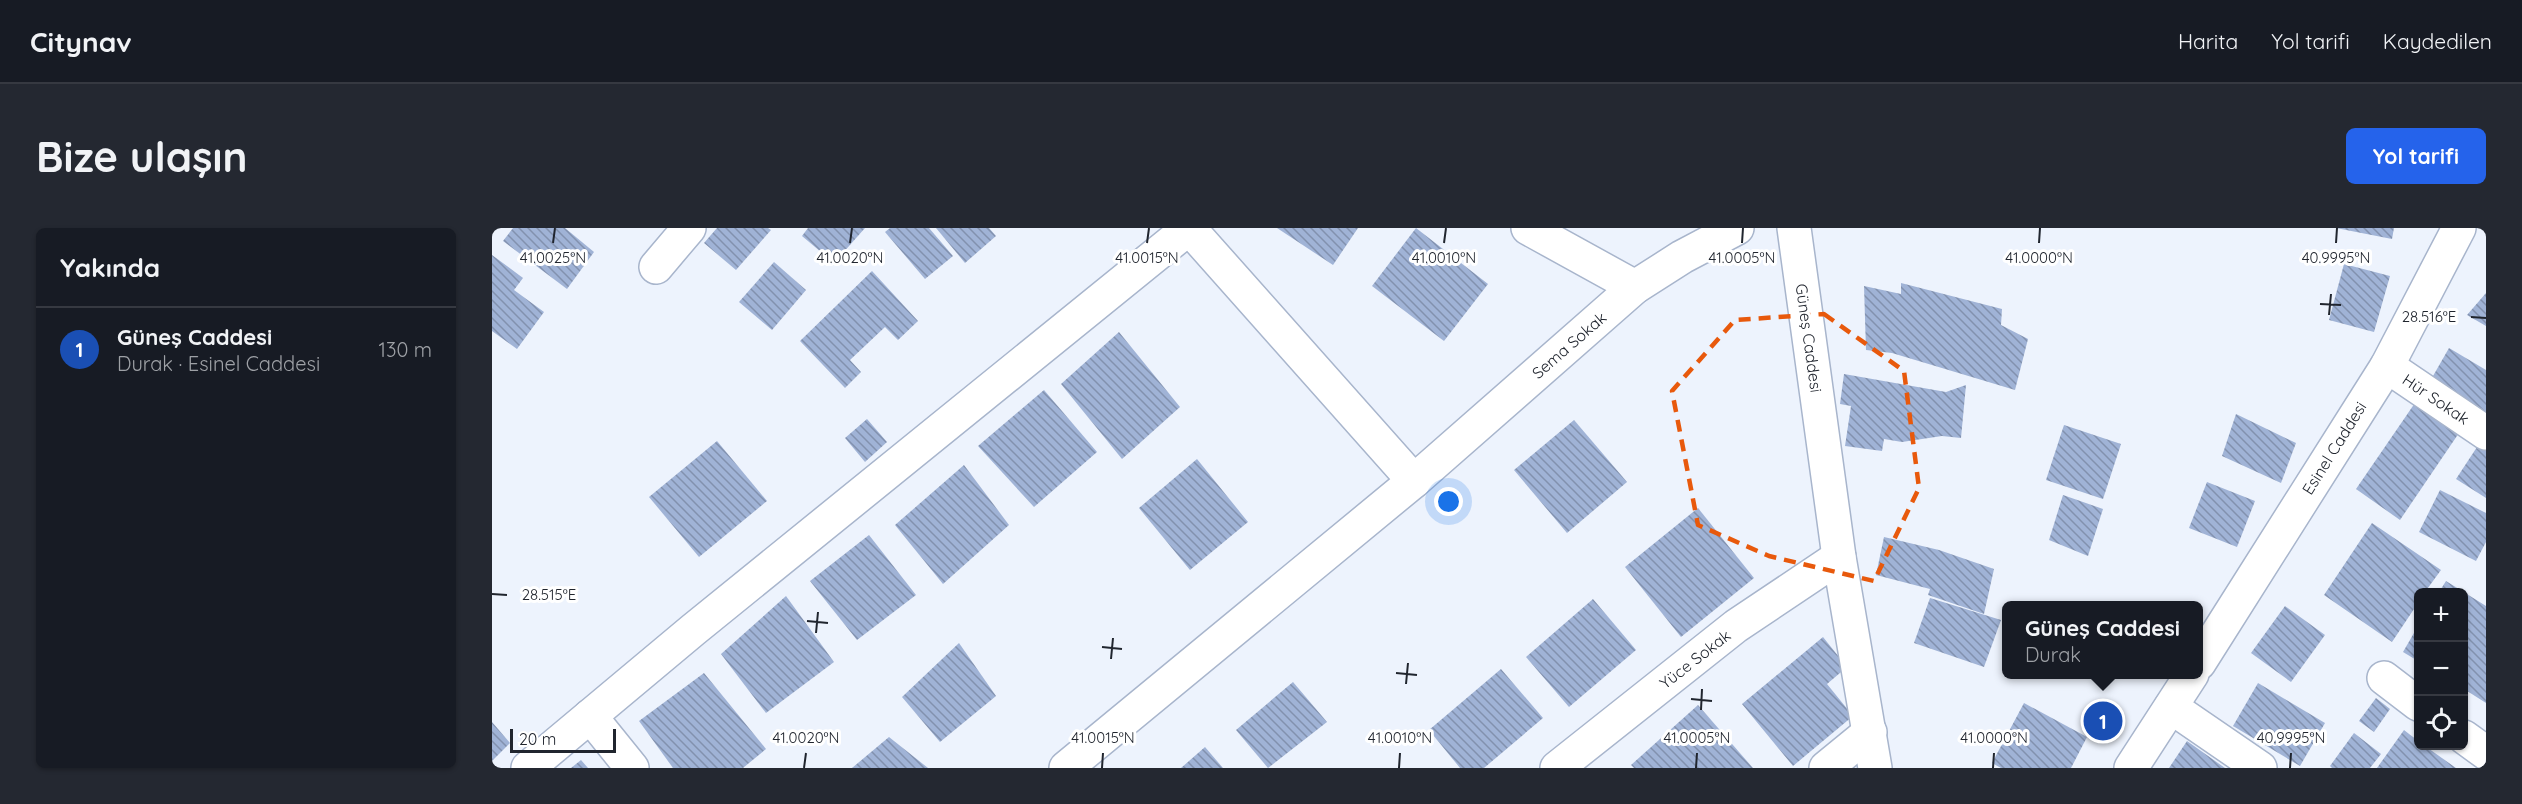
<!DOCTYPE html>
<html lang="tr">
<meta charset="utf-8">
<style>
body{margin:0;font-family:Quicksand,sans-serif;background:#242831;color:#f1f3f6}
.controls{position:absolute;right:18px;bottom:18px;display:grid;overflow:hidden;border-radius:9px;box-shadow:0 2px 4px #0004}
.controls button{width:54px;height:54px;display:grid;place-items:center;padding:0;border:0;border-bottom:2px solid #363941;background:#171b24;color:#f1f3f6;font:30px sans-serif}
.scale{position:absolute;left:18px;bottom:15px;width:106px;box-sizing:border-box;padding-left:6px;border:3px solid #20252e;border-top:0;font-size:16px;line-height:21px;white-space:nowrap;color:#20252e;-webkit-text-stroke:4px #fff;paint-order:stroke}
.you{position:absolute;left:957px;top:274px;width:21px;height:21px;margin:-15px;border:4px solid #fff;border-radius:50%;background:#1a73e8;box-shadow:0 0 0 9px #1a73e833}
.badge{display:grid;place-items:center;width:39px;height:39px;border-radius:50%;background:#2563eb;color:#fff;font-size:20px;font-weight:700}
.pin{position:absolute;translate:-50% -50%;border:3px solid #fff;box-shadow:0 2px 6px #0006}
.popup{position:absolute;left:1510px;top:373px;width:201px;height:78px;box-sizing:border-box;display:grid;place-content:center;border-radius:9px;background:#171b24;filter:drop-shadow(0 2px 4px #0005);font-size:20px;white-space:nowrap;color:#9ea1a6}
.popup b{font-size:22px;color:#f1f3f6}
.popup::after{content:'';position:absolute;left:50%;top:100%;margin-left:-12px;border:12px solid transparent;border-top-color:#171b24}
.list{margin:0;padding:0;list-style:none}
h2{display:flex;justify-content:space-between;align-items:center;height:78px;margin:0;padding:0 24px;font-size:26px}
h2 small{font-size:20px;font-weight:400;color:#9ea1a6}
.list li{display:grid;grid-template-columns:39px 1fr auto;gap:18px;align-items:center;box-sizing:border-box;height:84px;padding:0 24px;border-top:2px solid #363941}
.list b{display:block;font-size:22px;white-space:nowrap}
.list p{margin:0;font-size:20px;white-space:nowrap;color:#9ea1a6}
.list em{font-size:20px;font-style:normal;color:#9ea1a6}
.icon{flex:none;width:33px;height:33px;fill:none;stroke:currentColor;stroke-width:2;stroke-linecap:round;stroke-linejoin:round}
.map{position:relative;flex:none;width:1994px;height:540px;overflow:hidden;border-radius:9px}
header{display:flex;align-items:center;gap:36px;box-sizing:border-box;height:84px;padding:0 30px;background:#171b24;border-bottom:2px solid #363941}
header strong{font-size:28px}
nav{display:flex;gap:33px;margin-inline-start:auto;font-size:21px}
.intro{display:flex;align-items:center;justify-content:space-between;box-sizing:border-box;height:144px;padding:0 36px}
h1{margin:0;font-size:42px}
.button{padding:15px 27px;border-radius:9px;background:#2563eb;color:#fff;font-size:21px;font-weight:700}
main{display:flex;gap:36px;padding:0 36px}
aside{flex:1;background:#171b24;border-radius:9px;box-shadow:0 2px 4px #0004}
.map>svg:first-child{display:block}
</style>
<header>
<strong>Citynav</strong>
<nav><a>Harita</a><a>Yol tarifi</a><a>Kaydedilen</a></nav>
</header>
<div class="intro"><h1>Bize ulaşın</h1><a class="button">Yol tarifi</a></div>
<main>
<aside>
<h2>Yakında<small></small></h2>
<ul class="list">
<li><span class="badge" style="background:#1a4fb4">1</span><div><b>Güneş Caddesi</b><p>Durak · Esinel Caddesi</p></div><em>130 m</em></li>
</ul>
</aside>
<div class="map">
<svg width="1994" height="540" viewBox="0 0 1994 540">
<defs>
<pattern id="building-back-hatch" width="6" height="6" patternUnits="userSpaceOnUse" patternTransform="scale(1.5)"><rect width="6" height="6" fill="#a0b3d6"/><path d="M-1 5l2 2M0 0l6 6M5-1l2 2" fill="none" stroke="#8291ae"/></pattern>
</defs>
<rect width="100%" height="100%" fill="#edf3fd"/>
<g fill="url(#building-back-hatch)">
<path d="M 21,0 L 73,0 L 102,24 L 75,61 L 11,13 Z"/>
<path d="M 225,0 L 276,0 L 279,2 L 244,42 L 212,15 Z"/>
<path d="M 316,0 L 373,0 L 342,35 L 310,8 Z"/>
<path d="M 398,0 L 437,0 L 461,28 L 433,51 L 393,4 Z"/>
<path d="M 444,0 L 497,0 L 504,8 L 473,35 Z"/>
<path d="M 785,0 L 866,0 L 841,37 Z"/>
<path d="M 924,0 L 996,56 L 952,113 L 880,58 Z"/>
<path d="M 1844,0 L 1902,0 L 1900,11 Z"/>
<path d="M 0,27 L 31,50 L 22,62 L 52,84 L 25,121 L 0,103 Z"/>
<path d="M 282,34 L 314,62 L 280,102 L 247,74 Z"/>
<path d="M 1852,36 L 1898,48 L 1882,104 L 1837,92 Z"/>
<path d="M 380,43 L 426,93 L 406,112 L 393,99 L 358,132 L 369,144 L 353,160 L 308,113 Z"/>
<path d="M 1409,55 L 1510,81 L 1509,97 L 1536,111 L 1523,162 L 1400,125 L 1374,122 L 1372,58 L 1409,66 Z"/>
<path d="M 1994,65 L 1994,98 L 1975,87 Z"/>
<path d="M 627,104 L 688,179 L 630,231 L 569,156 Z"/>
<path d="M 1957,120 L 1994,142 L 1994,186 L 1941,148 Z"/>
<path d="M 1352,146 L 1454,164 L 1474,157 L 1469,210 L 1450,208 L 1410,214 L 1392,211 L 1390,223 L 1353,218 L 1359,178 L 1348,176 Z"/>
<path d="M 552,162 L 605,224 L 542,279 L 486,218 Z"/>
<path d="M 1925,172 L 1969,202 L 1908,292 L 1864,261 Z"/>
<path d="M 1744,186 L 1804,215 L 1789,255 L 1730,228 Z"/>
<path d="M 375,191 L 395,214 L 373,234 L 353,210 Z"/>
<path d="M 1082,192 L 1135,254 L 1075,305 L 1022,242 Z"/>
<path d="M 1572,197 L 1629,216 L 1611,271 L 1554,252 Z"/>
<path d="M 225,213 L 275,273 L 207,329 L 157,269 Z"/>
<path d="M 1987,216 L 1994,221 L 1994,270 L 1964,251 Z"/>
<path d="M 705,231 L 756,294 L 698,342 L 647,280 Z"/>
<path d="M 472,237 L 517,297 L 451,356 L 403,297 Z"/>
<path d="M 1715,254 L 1763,273 L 1745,319 L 1697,300 Z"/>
<path d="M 1948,262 L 1994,285 L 1994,314 L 1984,333 L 1927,304 Z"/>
<path d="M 1571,267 L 1611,281 L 1596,328 L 1557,312 Z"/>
<path d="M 1206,280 L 1262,350 L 1189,409 L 1133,339 Z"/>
<path d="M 1880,295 L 1949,342 L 1933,364 L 1926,364 L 1926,375 L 1900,414 L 1832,367 Z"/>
<path d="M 377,307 L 424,367 L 365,412 L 318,353 Z"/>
<path d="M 1392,309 L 1447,322 L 1502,341 L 1492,386 L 1436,367 L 1438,361 L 1384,347 Z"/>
<path d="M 1954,353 L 1994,378 L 1994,475 L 1972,461 L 1972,364 L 1947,364 Z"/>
<path d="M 294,368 L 342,434 L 274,485 L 229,426 Z"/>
<path d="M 1438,370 L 1509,392 L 1492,439 L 1422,415 Z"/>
<path d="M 1101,371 L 1144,422 L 1077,479 L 1034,429 Z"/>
<path d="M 1793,378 L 1833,407 L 1799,454 L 1759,425 Z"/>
<path d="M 1926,398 L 1926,433 L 1911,424 Z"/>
<path d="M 1331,409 L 1355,439 L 1335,456 L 1361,488 L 1301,538 L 1250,476 Z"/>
<path d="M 467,415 L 504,468 L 448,514 L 410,469 Z"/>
<path d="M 1009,441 L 1051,490 L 992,540 L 968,540 L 937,502 Z"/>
<path d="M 212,445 L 274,521 L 251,540 L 181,540 L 147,493 Z"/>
<path d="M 801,454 L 835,494 L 776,540 L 744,502 Z"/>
<path d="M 1766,455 L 1833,495 L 1808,538 L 1741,498 Z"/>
<path d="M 1884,470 L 1898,481 L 1882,504 L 1867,493 Z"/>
<path d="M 1532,475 L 1595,509 L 1579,540 L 1509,540 L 1500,535 Z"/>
<path d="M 1206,477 L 1261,540 L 1142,540 L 1139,537 Z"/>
<path d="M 0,494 L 18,515 L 0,533 Z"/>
<path d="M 1912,502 L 1926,513 L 1926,518 L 1933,518 L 1964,540 L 1885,540 Z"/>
<path d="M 1862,505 L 1889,526 L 1878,540 L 1840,540 L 1838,538 Z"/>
<path d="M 397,509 L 436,540 L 360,540 Z"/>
<path d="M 1695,513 L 1733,540 L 1677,540 Z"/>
<path d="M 713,519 L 731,540 L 689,540 Z"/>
<path d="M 89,532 L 96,540 L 79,540 Z"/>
</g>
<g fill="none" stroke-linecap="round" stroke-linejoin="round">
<g stroke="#a8b5cc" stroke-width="36">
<g id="minor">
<path d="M 1036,0 L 1143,59"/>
<path d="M 164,39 L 197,0"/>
<path d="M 1895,138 L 1994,205"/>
<path d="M 1707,435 L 1895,138 L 1967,0"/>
<path d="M 1892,450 L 1926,476"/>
<path d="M 1679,479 L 1768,540"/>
<path d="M 98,488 L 140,540"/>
<path d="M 1972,509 L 1994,525"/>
<path d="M 36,540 L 201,402 L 697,0 L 922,253"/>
<path d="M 574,540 L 922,253 L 1143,59 L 1190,29 L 1245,0"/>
<path d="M 1065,540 L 1244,398 L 1347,329"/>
<path d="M 1334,540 L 1378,504"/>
<path d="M 1639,540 L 1700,446"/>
</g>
</g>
<g stroke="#a8b5cc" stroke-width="36">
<path id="secondary" d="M 1302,0 L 1347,329 L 1383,540"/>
</g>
<use href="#minor" stroke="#fff" stroke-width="33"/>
<use href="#secondary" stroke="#fff" stroke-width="33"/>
</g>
<path fill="none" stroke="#e8590c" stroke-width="4.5" stroke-dasharray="12 8" stroke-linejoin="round" d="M 1332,86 L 1412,143 L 1427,260 L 1382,353 L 1277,328 L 1206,297 L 1180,163 L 1243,92 Z"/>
<path fill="none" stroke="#20252e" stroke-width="2" d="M 61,15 L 63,0M 358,15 L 360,0M 655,15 L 657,0M 952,15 L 954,0M 1250,15 L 1251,0M 1547,15 L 1548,0M 1844,15 L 1845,0M 1828,76 L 1849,77M 1837,87 L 1839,66M 1979,89 L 1994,90M 0,366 L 15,367M 315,393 L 336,395M 324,405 L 326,384M 610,419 L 630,421M 619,431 L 621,410M 904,445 L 925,447M 914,456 L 916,435M 1199,471 L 1220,473M 1209,482 L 1210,461M 312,540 L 314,525M 610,540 L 611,525M 907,540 L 908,525M 1204,540 L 1205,525M 1501,540 L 1502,525M 1798,540 L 1799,525"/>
<g text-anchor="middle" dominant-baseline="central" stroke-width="6" stroke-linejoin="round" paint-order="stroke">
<g font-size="16" fill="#20252e" stroke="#fff">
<text transform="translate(1317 110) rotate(82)">Güneş Caddesi</text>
<text transform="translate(1077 117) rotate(-41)">Sema Sokak</text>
<text transform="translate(1944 171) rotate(34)">Hür Sokak</text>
<text transform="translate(1842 220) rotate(-58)">Esinel Caddesi</text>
<text transform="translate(1203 431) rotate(-38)">Yüce Sokak</text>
</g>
</g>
<g font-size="15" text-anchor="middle" fill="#20252e" stroke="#fff" stroke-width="6" stroke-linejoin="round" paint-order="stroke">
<text x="61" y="35">41.0025°N</text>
<text x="358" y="35">41.0020°N</text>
<text x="655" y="35">41.0015°N</text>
<text x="952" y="35">41.0010°N</text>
<text x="1250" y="35">41.0005°N</text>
<text x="1547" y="35">41.0000°N</text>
<text x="1844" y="35">40.9995°N</text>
<text x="1937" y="94">28.516°E</text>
<text x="57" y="372">28.515°E</text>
<text x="314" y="515">41.0020°N</text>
<text x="611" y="515">41.0015°N</text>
<text x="908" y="515">41.0010°N</text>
<text x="1205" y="515">41.0005°N</text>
<text x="1502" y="515">41.0000°N</text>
<text x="1799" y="515">40.9995°N</text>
</g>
</svg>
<div class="controls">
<button>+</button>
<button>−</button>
<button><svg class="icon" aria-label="locate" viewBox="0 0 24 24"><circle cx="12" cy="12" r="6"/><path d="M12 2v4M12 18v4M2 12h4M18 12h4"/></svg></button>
</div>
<div class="scale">20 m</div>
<div class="you"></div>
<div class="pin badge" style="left:1611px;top:493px;background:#1a4fb4">1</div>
<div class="popup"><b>Güneş Caddesi</b>Durak</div>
</div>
</main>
